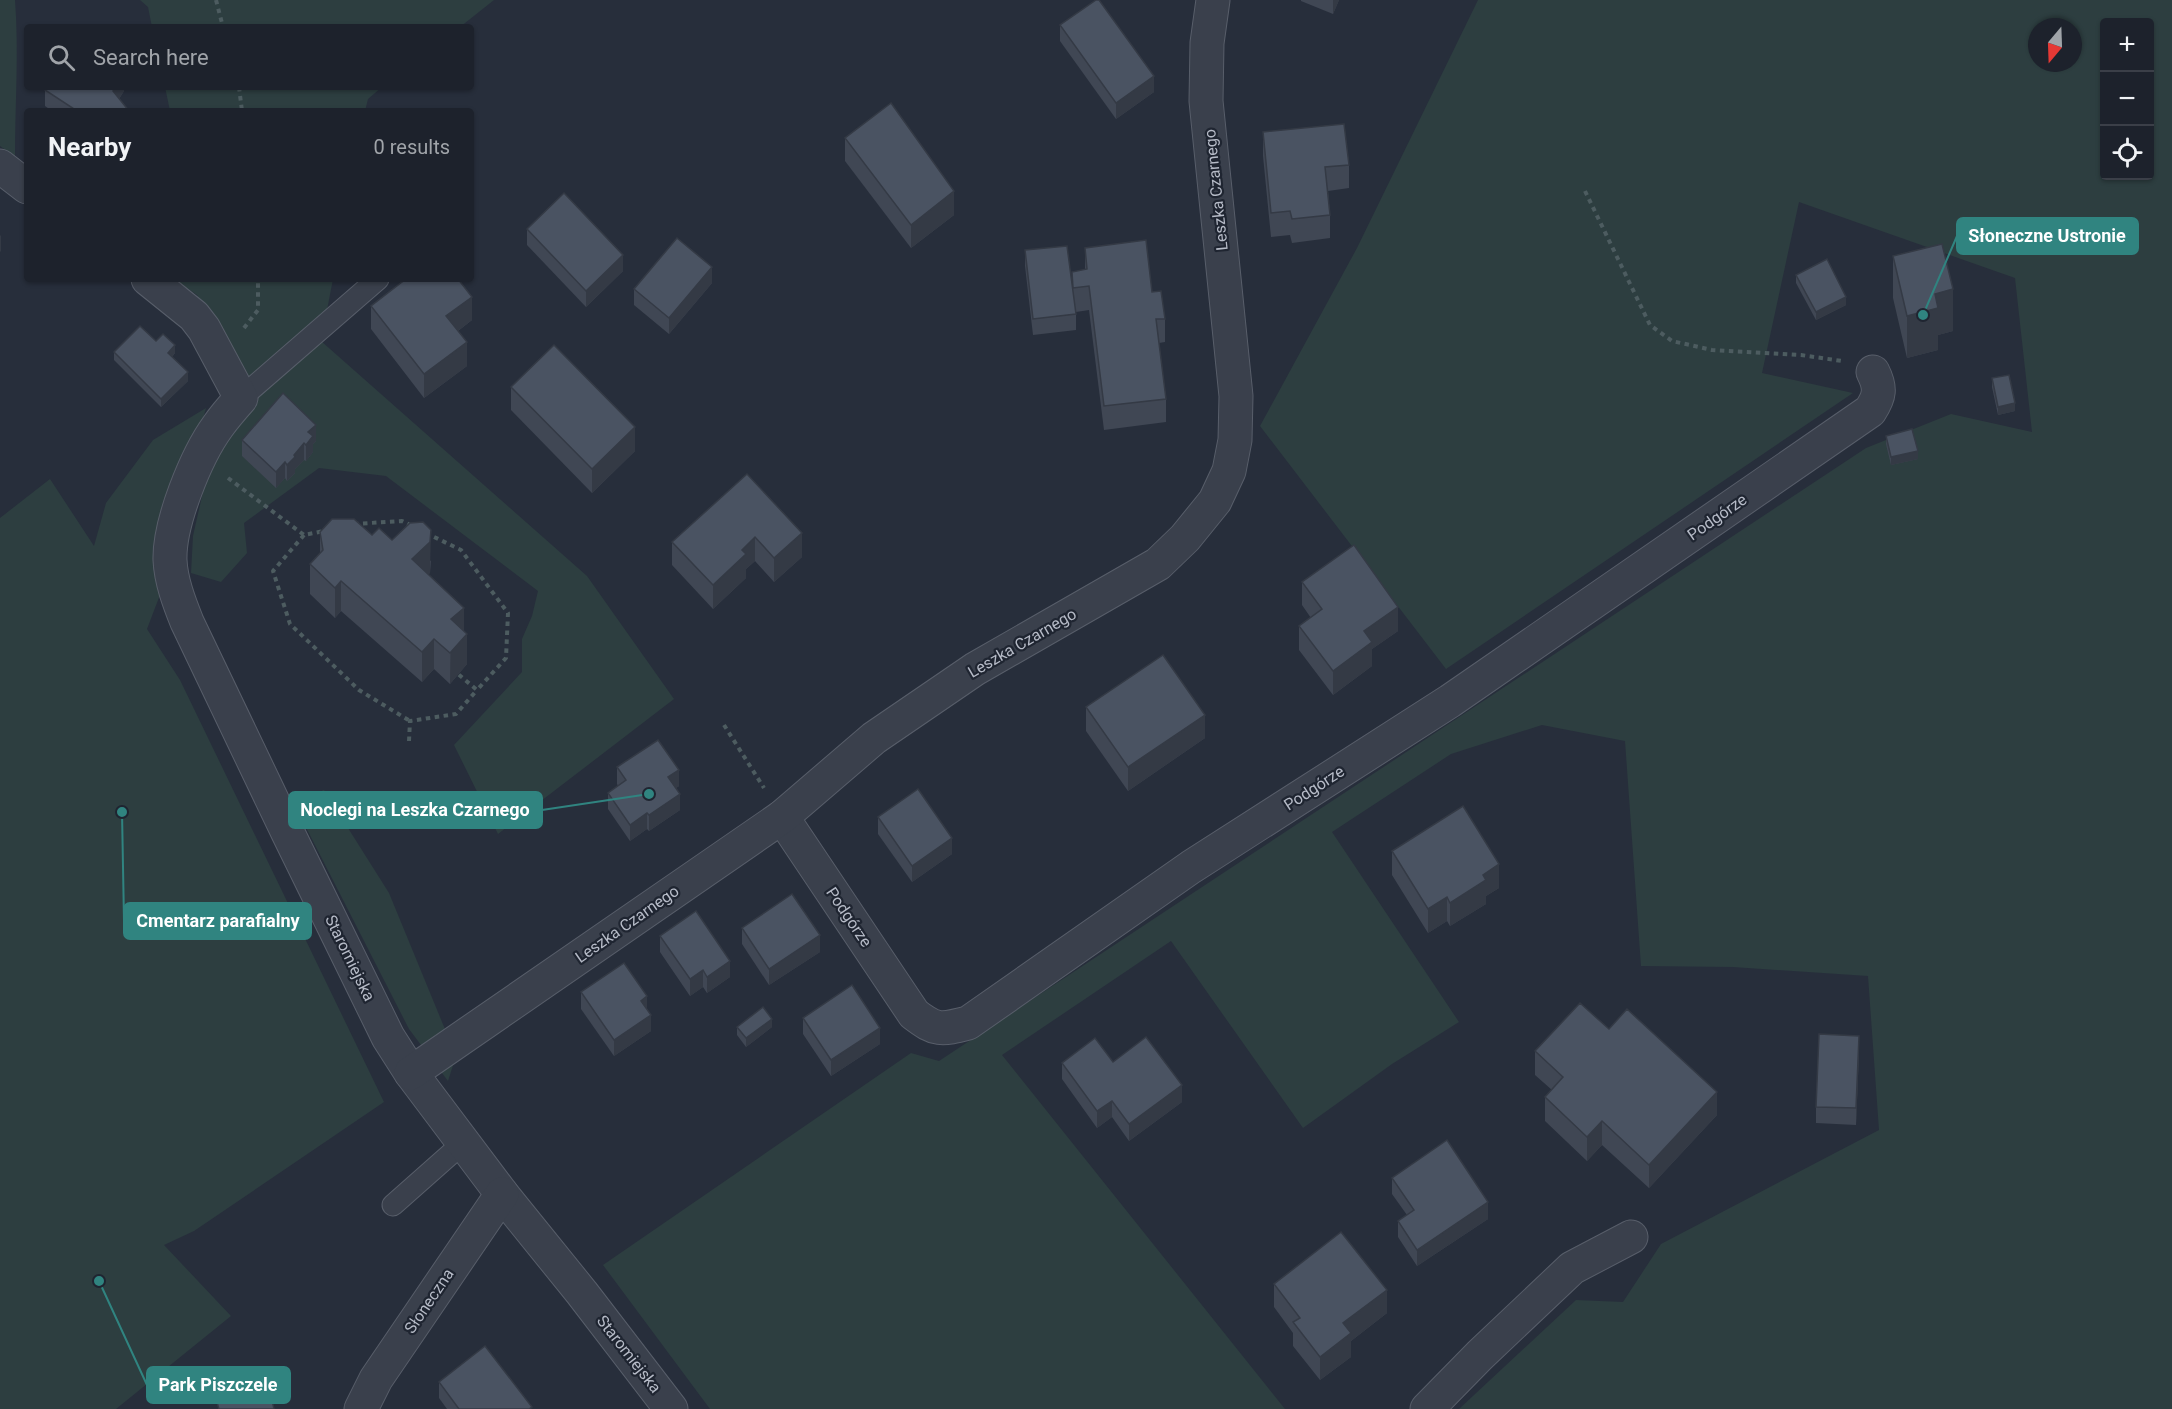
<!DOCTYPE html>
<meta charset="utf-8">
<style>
body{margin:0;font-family:Roboto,sans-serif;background:#252a34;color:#f1f3f6}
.controls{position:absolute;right:18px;top:18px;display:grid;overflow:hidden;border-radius:6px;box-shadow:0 2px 4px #0004}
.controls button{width:54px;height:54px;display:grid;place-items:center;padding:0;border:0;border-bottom:2px solid #3b3f48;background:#1d222c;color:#f1f3f6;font:30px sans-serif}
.compass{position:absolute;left:2028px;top:18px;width:54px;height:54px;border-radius:50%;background:#1d222c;box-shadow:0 2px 4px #0004;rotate:199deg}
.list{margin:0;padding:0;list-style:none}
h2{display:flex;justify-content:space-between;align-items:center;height:78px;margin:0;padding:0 24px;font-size:26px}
h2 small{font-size:20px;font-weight:400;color:#a0a4a9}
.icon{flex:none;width:33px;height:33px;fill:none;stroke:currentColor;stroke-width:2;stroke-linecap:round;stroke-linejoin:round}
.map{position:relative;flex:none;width:2172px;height:1409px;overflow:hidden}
.search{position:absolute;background:#1d222c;box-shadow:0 2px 4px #0004;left:24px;top:24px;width:450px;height:66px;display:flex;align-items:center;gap:15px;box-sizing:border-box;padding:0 21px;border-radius:6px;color:#a0a4a9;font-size:22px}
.panel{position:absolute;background:#1d222c;box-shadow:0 2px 4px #0004;left:24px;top:108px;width:450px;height:174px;border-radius:6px}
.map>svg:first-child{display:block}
</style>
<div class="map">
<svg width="2172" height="1409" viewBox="0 0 2172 1409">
<rect width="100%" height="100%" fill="#272e3b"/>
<g fill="#2d3e40" fill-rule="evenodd">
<path d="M 0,0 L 15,0 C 19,52 15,105 15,157 L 0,146 Z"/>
<path d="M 140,0 L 494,0 L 460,27 L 152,27 L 148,7 Z"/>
<path d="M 1478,0 L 2172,0 L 2172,1409 L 1459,1409 L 1576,1300 L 1623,1302 L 1661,1244 L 1879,1130 L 1868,976 L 1733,967 L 1641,966 L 1625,741 L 1542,725 L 1451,754 L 1332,832 L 1459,1022 L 1392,1064 L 1303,1128 L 1171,941 L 1002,1055 L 1285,1409 L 710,1409 L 603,1265 L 911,1053 L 939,1061 L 1866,448 L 1951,414 L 2032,432 L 2015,278 L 1799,202 L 1762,373 L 1853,393 L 1446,669 L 1260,426 L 1357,248 ZM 2104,22 L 2150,22 L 2150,176 L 2104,176 ZM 2037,27 L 2073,27 L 2073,63 L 2037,63 Z"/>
<path d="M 165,87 L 382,87 L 368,99 L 365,111 L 170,111 Z"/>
<path d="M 174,279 L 333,279 L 321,341 L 587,576 L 674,699 L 498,834 L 454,745 L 522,672 L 522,639 L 532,616 L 538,591 L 386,476 L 319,468 L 244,523 L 247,553 L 221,582 L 191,573 L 193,536 L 233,359 L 197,295 Z"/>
<path d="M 206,408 L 189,471 L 163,587 L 147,629 L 180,680 L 384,1102 L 194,1231 L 164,1245 L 231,1316 L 116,1409 L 0,1409 L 0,518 L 50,479 L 94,546 L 106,503 L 153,440 Z"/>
<path d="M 324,790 L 389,893 L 456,1056 L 448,1081 L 409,1029 L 293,802 Z"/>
</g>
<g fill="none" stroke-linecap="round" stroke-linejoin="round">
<g stroke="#585e6a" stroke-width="23">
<g id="lane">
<path d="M 241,398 L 378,279"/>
<path d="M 393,1205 L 463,1143"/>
</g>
</g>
<g stroke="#585e6a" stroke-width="35">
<g id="street">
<path d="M 0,166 L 27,187"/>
<path d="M 148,279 L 194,316 L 204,329 L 241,398 C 233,407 225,416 218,426 C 196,456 169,523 170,560 C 171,581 179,602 187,622 L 288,833 L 388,1037 L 411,1073 L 502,1194 L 582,1293 L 671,1409"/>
<path d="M 782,817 L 914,1014 C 936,1031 941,1030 968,1023 L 1191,867 L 1450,701 L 1870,411 C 1880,396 1881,388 1873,372"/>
<path d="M 411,1073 L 782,817 L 874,738 L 975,669 L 1158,564 L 1185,538 L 1215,501 L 1229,471 L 1235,440 L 1236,396 L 1206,101 L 1207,43 L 1213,0"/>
<path d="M 361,1409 L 376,1379 L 502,1194"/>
<path d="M 1427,1409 L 1480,1355 L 1572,1268 L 1631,1237"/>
</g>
</g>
<g stroke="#4d5c60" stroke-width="4" stroke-dasharray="4.5 4.5" stroke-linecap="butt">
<path d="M 216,0 L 223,27"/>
<path d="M 239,87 L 242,111"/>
<path d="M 1585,191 L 1650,325 L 1672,341 L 1712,350 L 1801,355 L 1842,361"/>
<path d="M 244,328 L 258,310 L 258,279"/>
<path d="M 228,478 L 304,535 L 324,531"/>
<path d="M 354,524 L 402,521 L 412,526"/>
<path d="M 426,533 L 461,550 L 508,613 L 506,658 L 477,690 L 458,674"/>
<path d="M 304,535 L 273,571 L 290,624 L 359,690 L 410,721"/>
<path d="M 724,725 L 764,788"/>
<path d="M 409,741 L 410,721 L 456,714 L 477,690"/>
</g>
<use href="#lane" stroke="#3a404c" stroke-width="21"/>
<use href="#street" stroke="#3a404c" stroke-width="33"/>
</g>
<g fill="#404754">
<path d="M 1301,0 L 1339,0 L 1333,14 L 1301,1 Z"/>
<path d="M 1060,25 L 1154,92 L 1116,119 L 1060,41 Z"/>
<path d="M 124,87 L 124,91 L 119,99 L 129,111 L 52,111 L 45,106 L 45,90 Z"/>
<path d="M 1263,132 L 1349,165 L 1349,188 L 1328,191 L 1330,215 L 1330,238 L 1292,243 L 1290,235 L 1271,237 L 1263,156 Z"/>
<path d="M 845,138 L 954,215 L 911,248 L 845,161 Z"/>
<path d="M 527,229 L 623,271 L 586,307 L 527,245 Z"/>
<path d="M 1085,248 L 1152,292 L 1165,319 L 1165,342 L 1159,343 L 1166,399 L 1166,422 L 1104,430 L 1089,310 L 1076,312 L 1076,330 L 1033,335 L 1025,266 L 1025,250 L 1072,281 L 1085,270 Z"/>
<path d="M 1893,256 L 1953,331 L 1938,335 L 1938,350 L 1907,358 L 1893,298 Z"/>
<path d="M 1796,275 L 1846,305 L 1816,320 L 1796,283 Z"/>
<path d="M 712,283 L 669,334 L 634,305 L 634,289 Z"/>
<path d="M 371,306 L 472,320 L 458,331 L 467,366 L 424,398 L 371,329 Z"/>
<path d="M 156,341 L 175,353 L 172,357 L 188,381 L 161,407 L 114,360 L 114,352 Z"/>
<path d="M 1992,378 L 2015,411 L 1998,415 L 1992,387 Z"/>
<path d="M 511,387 L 635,451 L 592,493 L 511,410 Z"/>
<path d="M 1886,436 L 1918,459 L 1891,465 L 1886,444 Z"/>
<path d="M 242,440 L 316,441 L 313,444 L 313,452 L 306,461 L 304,460 L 295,469 L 295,473 L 287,481 L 285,478 L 276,488 L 242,456 Z"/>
<path d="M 747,474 L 802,557 L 774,582 L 755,561 L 746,569 L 746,578 L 713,609 L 672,565 L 672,542 Z"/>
<path d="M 320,532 L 372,535 L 392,540 L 431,561 L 430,573 L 428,574 L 464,631 L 467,664 L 450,684 L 434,669 L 422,682 L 341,611 L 335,618 L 310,594 L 310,564 L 320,553 Z"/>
<path d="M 1302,582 L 1398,631 L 1372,649 L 1372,666 L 1333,695 L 1299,650 L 1299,626 L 1311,618 L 1302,605 Z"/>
<path d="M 1086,707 L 1205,738 L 1128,791 L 1086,731 Z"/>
<path d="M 617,767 L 679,786 L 676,788 L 680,810 L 649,831 L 647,829 L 630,841 L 608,809 L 608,793 L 618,786 L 617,784 Z"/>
<path d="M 878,817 L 952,854 L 912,882 L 878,834 Z"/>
<path d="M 1392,851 L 1499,888 L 1486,896 L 1486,904 L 1450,926 L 1447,921 L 1428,933 L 1392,875 Z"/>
<path d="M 742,928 L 820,952 L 769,985 L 742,944 Z"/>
<path d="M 660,936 L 730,977 L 707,993 L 703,987 L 690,996 L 660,952 Z"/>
<path d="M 581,992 L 647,1009 L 651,1031 L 614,1056 L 581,1009 Z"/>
<path d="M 803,1018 L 880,1044 L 831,1076 L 803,1034 Z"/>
<path d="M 737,1027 L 772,1027 L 746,1047 L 737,1035 Z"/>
<path d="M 1609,1029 L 1717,1115 L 1649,1188 L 1602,1145 L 1587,1161 L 1545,1121 L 1545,1097 L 1552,1090 L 1535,1075 L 1535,1051 Z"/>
<path d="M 1859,1052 L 1856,1125 L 1816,1123 L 1816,1107 Z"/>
<path d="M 1113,1062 L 1182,1102 L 1129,1141 L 1112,1117 L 1097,1128 L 1062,1079 L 1062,1063 Z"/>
<path d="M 1392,1178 L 1488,1219 L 1417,1266 L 1398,1237 L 1398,1221 L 1407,1215 L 1392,1194 Z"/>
<path d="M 1274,1284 L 1387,1313 L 1351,1341 L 1351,1357 L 1320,1380 L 1293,1346 L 1293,1333 L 1274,1307 Z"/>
<path d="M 439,1382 L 532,1409 L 447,1409 L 439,1398 Z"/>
</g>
<g fill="#343a45">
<path d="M 1333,0 L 1339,0 L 1333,14 Z"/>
<path d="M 1154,76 L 1154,92 L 1116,119 L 1116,103 Z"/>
<path d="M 116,87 L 124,87 L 124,91 L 113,108 L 113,91 Z"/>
<path d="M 954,191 L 954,215 L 911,248 L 911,225 Z"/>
<path d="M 1,235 L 1,251 L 0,252 L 0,236 Z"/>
<path d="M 623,255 L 623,271 L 586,307 L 586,291 Z"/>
<path d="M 712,267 L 712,283 L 669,334 L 669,318 Z"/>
<path d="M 1953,289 L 1953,331 L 1938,335 L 1938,350 L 1907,358 L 1907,316 L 1935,294 Z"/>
<path d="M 472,297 L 472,320 L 446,340 L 446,316 Z"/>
<path d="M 1846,297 L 1846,305 L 1816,320 L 1816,312 Z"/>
<path d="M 467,342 L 467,366 L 424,398 L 424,374 Z"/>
<path d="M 175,345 L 175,353 L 168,361 L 168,353 Z"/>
<path d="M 188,372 L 188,381 L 161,407 L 161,399 Z"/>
<path d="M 2015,403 L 2015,411 L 1998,415 L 1998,407 Z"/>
<path d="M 316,425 L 316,441 L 313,444 L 313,452 L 306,461 L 306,445 L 308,432 Z"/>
<path d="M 635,427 L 635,451 L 592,493 L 592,469 Z"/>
<path d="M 304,443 L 304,460 L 295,469 L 295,473 L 287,481 L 287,465 L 294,455 Z"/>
<path d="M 1918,451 L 1918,459 L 1891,465 L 1891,457 Z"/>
<path d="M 285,462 L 285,478 L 276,488 L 276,472 Z"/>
<path d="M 431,530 L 430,573 L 412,590 L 412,559 Z"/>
<path d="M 802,533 L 802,557 L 774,582 L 774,558 Z"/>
<path d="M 755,537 L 755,561 L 746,569 L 746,578 L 713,609 L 713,585 L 742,550 Z"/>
<path d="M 341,581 L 341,611 L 335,618 L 335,588 Z"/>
<path d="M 1398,607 L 1398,631 L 1372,649 L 1372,666 L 1333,695 L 1333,671 L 1364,631 Z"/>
<path d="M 464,608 L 464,638 L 467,634 L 467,664 L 450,684 L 451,619 Z"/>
<path d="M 434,639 L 434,669 L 422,682 L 422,652 Z"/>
<path d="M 1205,715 L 1205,738 L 1128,791 L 1128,767 Z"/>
<path d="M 679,770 L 679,786 L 668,793 L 668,777 Z"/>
<path d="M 680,794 L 680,810 L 649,831 L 649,815 Z"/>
<path d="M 647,813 L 647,829 L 630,841 L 630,825 Z"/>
<path d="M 952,838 L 952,854 L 912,882 L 912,866 Z"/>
<path d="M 1499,864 L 1499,888 L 1486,896 L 1486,904 L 1450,926 L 1450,903 L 1483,875 Z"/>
<path d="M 1447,897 L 1447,921 L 1428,933 L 1428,909 Z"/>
<path d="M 820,935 L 820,952 L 769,985 L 769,969 Z"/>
<path d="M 730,961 L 730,977 L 707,993 L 707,977 Z"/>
<path d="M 703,970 L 703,987 L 690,996 L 690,979 Z"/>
<path d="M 647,996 L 647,1012 L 641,1001 Z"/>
<path d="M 651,1015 L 651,1031 L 614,1056 L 614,1040 Z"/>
<path d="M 772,1019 L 772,1027 L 746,1047 L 746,1038 Z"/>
<path d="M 880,1028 L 880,1044 L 831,1076 L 831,1060 Z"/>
<path d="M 1859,1036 L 1859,1052 L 1856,1125 L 1856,1108 Z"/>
<path d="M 1182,1085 L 1182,1102 L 1129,1141 L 1129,1124 Z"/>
<path d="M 1717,1092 L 1717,1115 L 1649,1188 L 1649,1165 Z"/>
<path d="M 1112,1101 L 1112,1117 L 1097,1128 L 1097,1111 Z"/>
<path d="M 1602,1121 L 1602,1145 L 1587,1161 L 1587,1137 Z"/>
<path d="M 1488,1202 L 1488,1219 L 1417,1266 L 1417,1250 Z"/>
<path d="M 1387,1290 L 1387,1313 L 1351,1341 L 1351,1357 L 1320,1380 L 1320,1357 L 1343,1323 Z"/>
</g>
<g fill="#4a5362" stroke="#343a45" stroke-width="1.5">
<path d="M 1096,0 L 1099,0 L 1154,76 L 1116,103 L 1060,25 Z"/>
<path d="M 47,87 L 116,87 L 113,91 L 129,111 L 77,111 L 45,90 Z"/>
<path d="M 891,103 L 954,191 L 911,225 L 845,138 Z"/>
<path d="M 1344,124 L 1349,165 L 1325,167 L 1330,215 L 1292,219 L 1290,211 L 1271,213 L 1263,132 Z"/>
<path d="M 564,193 L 623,255 L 586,291 L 527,229 Z"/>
<path d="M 677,238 L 712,267 L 669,318 L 634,289 Z"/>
<path d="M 1146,240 L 1152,292 L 1161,291 L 1165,319 L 1156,319 L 1166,399 L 1104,406 L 1089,286 L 1073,288 L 1072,272 L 1087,269 L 1085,248 Z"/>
<path d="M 1942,244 L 1953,289 L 1935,294 L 1938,308 L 1907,316 L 1893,256 Z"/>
<path d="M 1067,246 L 1076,314 L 1033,319 L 1025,250 Z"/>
<path d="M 1827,259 L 1846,297 L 1816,312 L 1796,275 Z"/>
<path d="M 406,279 L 458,279 L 472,297 L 446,316 L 467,342 L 424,374 L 371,306 Z"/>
<path d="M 140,326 L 156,341 L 163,334 L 175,345 L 168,353 L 188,372 L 161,399 L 114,352 Z"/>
<path d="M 554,345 L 635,427 L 592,469 L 511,387 Z"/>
<path d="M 2009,375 L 2015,403 L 1998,407 L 1992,378 Z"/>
<path d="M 283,393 L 316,425 L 308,432 L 313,436 L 306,445 L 304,443 L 294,455 L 295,457 L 287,465 L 285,462 L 276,472 L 242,440 Z"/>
<path d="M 1912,429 L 1918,451 L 1891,457 L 1886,436 Z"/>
<path d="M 747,474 L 802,533 L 774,558 L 755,537 L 742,550 L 746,554 L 713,585 L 672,542 Z"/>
<path d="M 332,519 L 354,519 L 372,535 L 379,528 L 392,540 L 410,523 L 423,522 L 431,530 L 430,542 L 412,559 L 464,608 L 451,619 L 467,634 L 450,653 L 434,639 L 422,652 L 341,581 L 335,588 L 310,564 L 323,550 L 320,532 Z"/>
<path d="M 1354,545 L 1398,607 L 1364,631 L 1372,642 L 1333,671 L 1299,626 L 1322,609 L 1302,582 Z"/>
<path d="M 1163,655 L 1205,715 L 1128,767 L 1086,707 Z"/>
<path d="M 658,740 L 679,770 L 668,777 L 680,794 L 649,815 L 647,813 L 630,825 L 608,793 L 626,780 L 617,767 Z"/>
<path d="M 918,789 L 952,838 L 912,866 L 878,817 Z"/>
<path d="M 1463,806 L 1499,864 L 1483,875 L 1486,880 L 1450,903 L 1447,897 L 1428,909 L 1392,851 Z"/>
<path d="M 792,894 L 820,935 L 769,969 L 742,928 Z"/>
<path d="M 696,911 L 730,961 L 707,977 L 703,970 L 690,979 L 660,936 Z"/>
<path d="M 624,963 L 647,996 L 641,1001 L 651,1015 L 614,1040 L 581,992 Z"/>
<path d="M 852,985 L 880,1028 L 831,1060 L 803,1018 Z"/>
<path d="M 1580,1003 L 1609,1029 L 1627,1009 L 1717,1092 L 1649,1165 L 1602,1121 L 1587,1137 L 1545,1097 L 1563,1077 L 1535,1051 Z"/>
<path d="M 763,1007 L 772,1019 L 746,1038 L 737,1027 Z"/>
<path d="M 1819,1034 L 1859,1036 L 1856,1108 L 1816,1107 Z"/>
<path d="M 1146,1037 L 1182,1085 L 1129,1124 L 1112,1101 L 1097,1111 L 1062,1063 L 1095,1038 L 1113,1062 Z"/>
<path d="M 1447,1140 L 1488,1202 L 1417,1250 L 1398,1221 L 1414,1210 L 1392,1178 Z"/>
<path d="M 1341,1232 L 1387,1290 L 1343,1323 L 1351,1333 L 1320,1357 L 1293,1322 L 1300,1318 L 1274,1284 Z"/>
<path d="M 485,1346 L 532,1407 L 529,1409 L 459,1409 L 439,1382 Z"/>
<path d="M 269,1387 L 274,1409 L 219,1409 L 216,1399 Z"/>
</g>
<g text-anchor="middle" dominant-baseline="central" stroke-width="4.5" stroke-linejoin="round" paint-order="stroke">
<g font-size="16" fill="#b6bbc7" stroke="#1f2531">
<text transform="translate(1216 190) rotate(-96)">Leszka Czarnego</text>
<text transform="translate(1717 517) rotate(-35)">Podgórze</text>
<text transform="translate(1022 643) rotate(-30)">Leszka Czarnego</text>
<text transform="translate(1314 788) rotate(-33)">Podgórze</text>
<text transform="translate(849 917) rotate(56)">Podgórze</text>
<text transform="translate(627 924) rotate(-35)">Leszka Czarnego</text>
<text transform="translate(350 958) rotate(64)">Staromiejska</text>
<text transform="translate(429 1301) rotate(-56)">Słoneczna</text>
<text transform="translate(629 1354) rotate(52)">Staromiejska</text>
</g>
</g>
<path fill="none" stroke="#308480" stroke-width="2" d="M1923 315L1957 236M649 794L542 810M122 812L124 921M99 1281L147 1385"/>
<g fill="#308480" stroke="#1f2531" stroke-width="2">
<circle cx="1923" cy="315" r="6"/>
<circle cx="649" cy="794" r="6"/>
<circle cx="122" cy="812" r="6"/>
<circle cx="99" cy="1281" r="6"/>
</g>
<g fill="#308480" stroke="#308480" stroke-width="2">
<rect x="1957" y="218" width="181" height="36" rx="6"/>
<rect x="289" y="792" width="253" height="36" rx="6"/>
<rect x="124" y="903" width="187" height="36" rx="6"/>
<rect x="147" y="1367" width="143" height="36" rx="6"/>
</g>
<g font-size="18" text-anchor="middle" font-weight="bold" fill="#fff">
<text x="2047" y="242">Słoneczne Ustronie</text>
<text x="415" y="816">Noclegi na Leszka Czarnego</text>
<text x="218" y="927">Cmentarz parafialny</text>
<text x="218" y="1391">Park Piszczele</text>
</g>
</svg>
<div class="controls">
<button>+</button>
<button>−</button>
<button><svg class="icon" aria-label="locate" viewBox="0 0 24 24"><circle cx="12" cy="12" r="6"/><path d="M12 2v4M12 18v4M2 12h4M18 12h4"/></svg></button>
</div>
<svg class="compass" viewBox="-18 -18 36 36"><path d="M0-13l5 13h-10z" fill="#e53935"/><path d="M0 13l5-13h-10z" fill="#a0a4a9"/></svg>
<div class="search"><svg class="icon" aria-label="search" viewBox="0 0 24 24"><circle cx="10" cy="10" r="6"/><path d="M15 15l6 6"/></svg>Search here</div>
<section class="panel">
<h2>Nearby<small>0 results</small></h2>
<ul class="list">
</ul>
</section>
</div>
